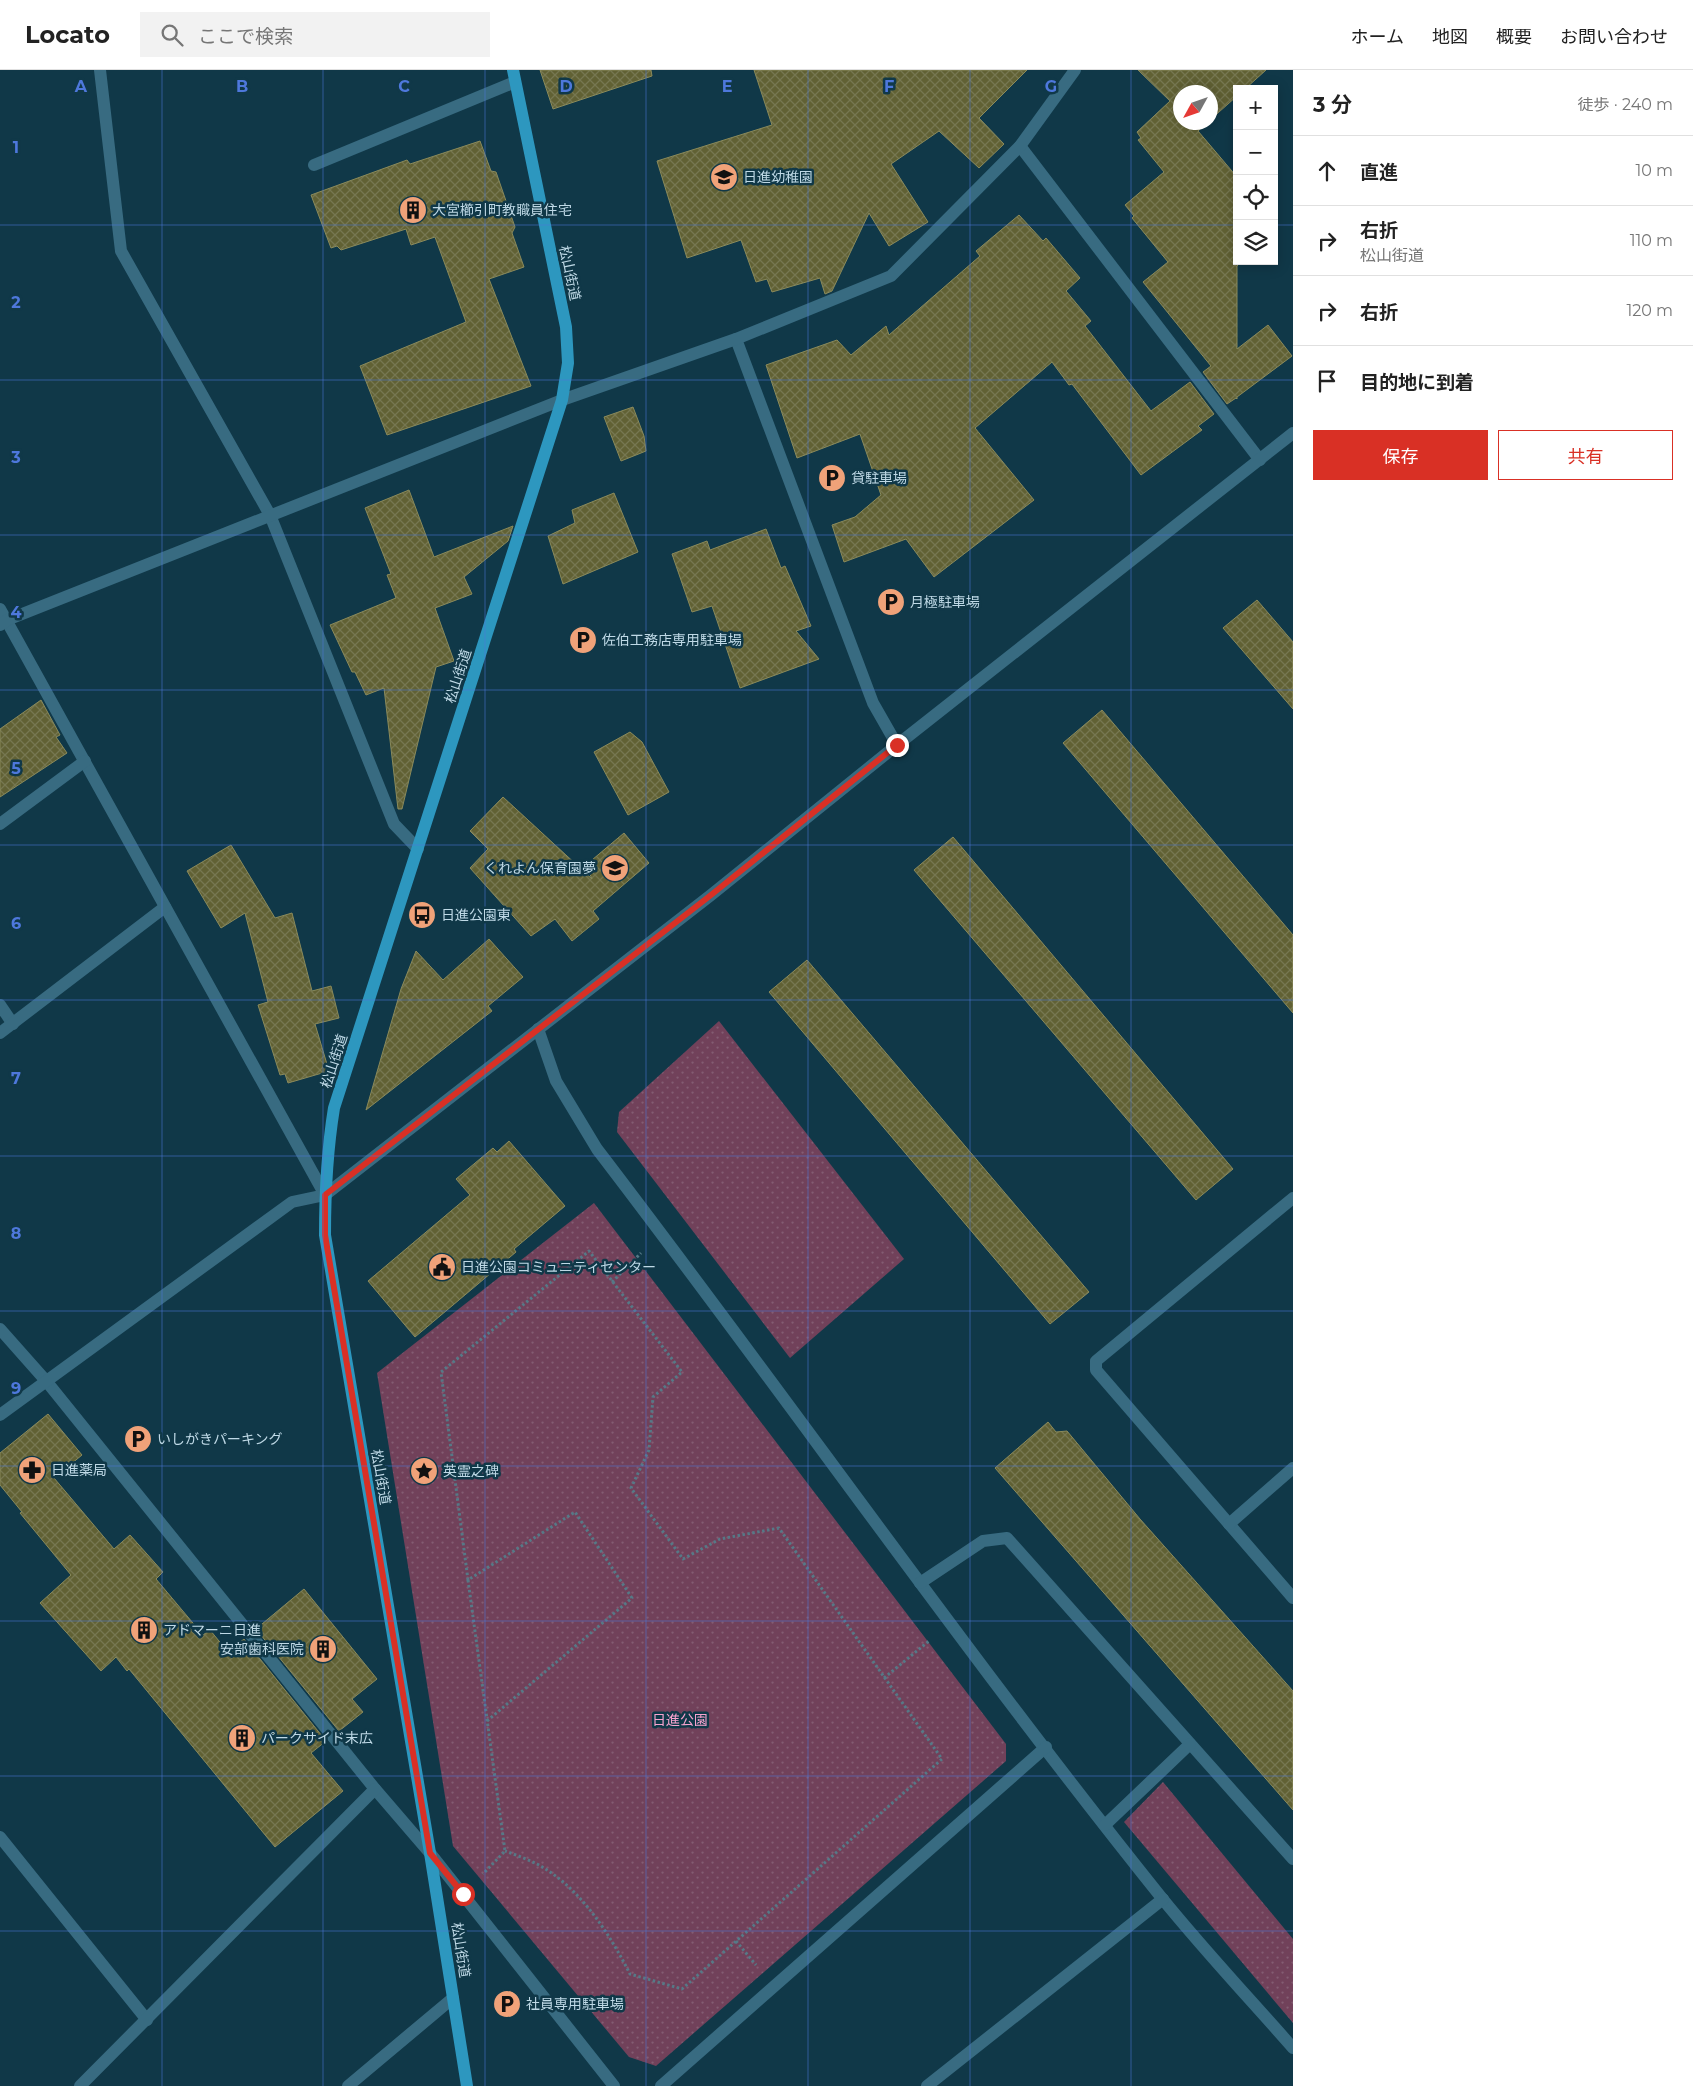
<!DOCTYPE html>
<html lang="ja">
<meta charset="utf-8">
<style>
body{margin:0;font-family:Montserrat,"Noto Sans JP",sans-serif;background:#f2f2f2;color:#222}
.controls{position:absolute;right:15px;top:15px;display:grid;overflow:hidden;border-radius:0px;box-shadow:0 2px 12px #0003}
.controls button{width:45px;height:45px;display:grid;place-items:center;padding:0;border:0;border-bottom:1px solid #e0e0e0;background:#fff;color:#222;font:25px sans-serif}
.compass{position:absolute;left:1173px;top:15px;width:45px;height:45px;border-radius:50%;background:#fff;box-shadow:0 2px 12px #0003;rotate:230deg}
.stop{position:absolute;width:15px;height:15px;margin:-11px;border:4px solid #d93025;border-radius:50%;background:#fff}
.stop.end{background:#d93025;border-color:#fff;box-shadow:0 1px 5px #0008}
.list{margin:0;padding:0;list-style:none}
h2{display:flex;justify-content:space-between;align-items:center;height:65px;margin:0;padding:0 20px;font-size:21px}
h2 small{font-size:16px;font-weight:400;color:#767676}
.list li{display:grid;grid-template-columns:32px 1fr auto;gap:15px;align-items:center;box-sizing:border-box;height:70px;padding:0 20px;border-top:1px solid #e0e0e0}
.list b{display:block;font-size:19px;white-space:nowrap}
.list p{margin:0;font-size:16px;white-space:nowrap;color:#767676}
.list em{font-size:16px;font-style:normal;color:#767676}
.actions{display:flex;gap:10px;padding:15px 20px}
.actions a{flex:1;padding:11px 0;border:1px solid #d93025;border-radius:0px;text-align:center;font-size:18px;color:#d93025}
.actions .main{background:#d93025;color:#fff}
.icon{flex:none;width:28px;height:28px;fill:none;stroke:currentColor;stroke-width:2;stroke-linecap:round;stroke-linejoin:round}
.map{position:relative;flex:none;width:1293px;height:2016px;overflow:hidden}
header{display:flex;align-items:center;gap:30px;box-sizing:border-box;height:70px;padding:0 25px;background:#fff;border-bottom:1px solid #e0e0e0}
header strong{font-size:24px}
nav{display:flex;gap:28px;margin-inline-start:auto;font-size:18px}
.search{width:350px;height:45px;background:#f2f2f2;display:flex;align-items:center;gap:12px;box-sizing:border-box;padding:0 18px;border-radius:0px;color:#767676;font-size:19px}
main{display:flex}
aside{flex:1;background:#fff}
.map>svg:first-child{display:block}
</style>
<header>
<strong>Locato</strong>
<div class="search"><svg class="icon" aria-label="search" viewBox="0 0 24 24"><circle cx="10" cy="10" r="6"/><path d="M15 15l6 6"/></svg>ここで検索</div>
<nav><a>ホーム</a><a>地図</a><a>概要</a><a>お問い合わせ</a></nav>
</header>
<main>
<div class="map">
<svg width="1293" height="2016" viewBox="0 0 1293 2016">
<defs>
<pattern id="park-dots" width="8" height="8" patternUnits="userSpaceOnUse" patternTransform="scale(1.25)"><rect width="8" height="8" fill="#71415a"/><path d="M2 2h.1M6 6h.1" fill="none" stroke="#835c72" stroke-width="1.8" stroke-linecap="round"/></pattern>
<pattern id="building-cross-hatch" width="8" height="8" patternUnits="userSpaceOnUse" patternTransform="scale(1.25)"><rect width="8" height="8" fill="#616134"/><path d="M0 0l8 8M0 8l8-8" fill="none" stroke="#767751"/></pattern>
</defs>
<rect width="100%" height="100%" fill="#103848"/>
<g fill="url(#park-dots)">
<path d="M 719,951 L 904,1189 L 790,1288 L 617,1062 L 619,1042 Z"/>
<path d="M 594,1133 L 1006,1674 L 1006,1691 L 656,1996 L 629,1987 L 453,1776 L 377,1303 Z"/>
<path d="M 1163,1712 L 1293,1869 L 1293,1953 L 1124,1752 Z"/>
</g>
<g fill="url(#building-cross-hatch)" stroke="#8a8a5b">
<path d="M 540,0 L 651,0 L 652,6 L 553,39 Z"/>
<path d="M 754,0 L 1027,0 L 979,48 L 1004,74 L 979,98 L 939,61 L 891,94 L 928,152 L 889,176 L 869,143 L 832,221 L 825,224 L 820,208 L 772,222 L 767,209 L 756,212 L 741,170 L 687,188 L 657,91 L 772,55 Z"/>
<path d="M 1138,0 L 1266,0 L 1245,19 L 1237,19 L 1237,26 L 1210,50 L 1210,22 L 1180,22 L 1180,52 L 1208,52 L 1198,61 L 1237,107 L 1237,191 L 1242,191 L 1237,196 L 1237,279 L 1268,255 L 1292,286 L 1237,327 L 1237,329 L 1236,328 L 1227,334 L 1203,302 L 1211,296 L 1143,212 L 1168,192 L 1132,148 L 1134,146 L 1125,135 L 1164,102 L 1138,70 L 1141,68 L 1137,62 L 1170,31 Z"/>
<path d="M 480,71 L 491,101 L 496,102 L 515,157 L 512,163 L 524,197 L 489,209 L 531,316 L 387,365 L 360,296 L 466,252 L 435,167 L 411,175 L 406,159 L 341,180 L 337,176 L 331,178 L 311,125 L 407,90 L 410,94 Z"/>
<path d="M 1019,145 L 1043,171 L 1046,168 L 1080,208 L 1066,221 L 1091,251 L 1085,256 L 1151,341 L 1190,312 L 1214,344 L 1198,356 L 1202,360 L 1141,405 L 1072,314 L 1069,315 L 1052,292 L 975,358 L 1034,430 L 934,507 L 906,469 L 844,492 L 832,455 L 855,447 L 881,425 L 860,364 L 797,388 L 766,295 L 837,270 L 851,285 L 886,256 L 889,265 L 980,186 L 976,181 Z"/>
<path d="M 633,337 L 644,366 L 646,381 L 621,391 L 604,347 Z"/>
<path d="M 409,420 L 434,487 L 513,456 L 508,471 L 464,507 L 472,524 L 435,538 L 454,591 L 436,597 L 402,739 L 398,739 L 384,618 L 366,625 L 355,602 L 352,602 L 330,555 L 396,528 L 387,505 L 391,504 L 365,438 Z"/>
<path d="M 614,423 L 638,482 L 563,514 L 548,466 L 575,453 L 572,440 Z"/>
<path d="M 766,459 L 781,498 L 785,496 L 811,556 L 796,561 L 819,589 L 740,618 L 712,536 L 692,542 L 672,484 L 707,471 L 710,480 Z"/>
<path d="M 1257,530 L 1293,572 L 1293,639 L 1223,558 Z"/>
<path d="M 41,630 L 60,665 L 56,667 L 67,683 L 0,727 L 0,659 Z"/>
<path d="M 1102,640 L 1293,865 L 1293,943 L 1063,673 Z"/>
<path d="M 630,662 L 642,672 L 669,722 L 628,745 L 594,682 Z"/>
<path d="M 503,727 L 592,809 L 586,795 L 624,763 L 649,793 L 593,841 L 599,849 L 572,871 L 555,849 L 531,866 L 470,798 L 488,779 L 470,761 Z"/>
<path d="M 953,767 L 1233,1099 L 1196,1130 L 914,800 Z"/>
<path d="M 231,775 L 275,848 L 292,843 L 312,921 L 331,916 L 339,948 L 315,954 L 329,1001 L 288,1013 L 285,1004 L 280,1005 L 258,935 L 268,932 L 245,843 L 221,858 L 187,801 Z"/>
<path d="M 489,869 L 523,907 L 488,936 L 492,941 L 366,1040 L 401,919 L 416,881 L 443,910 Z"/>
<path d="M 807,890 L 1089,1222 L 1050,1254 L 769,922 Z"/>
<path d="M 509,1071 L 565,1136 L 514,1179 L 516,1182 L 415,1267 L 368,1211 L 470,1125 L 456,1109 L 493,1078 L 497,1082 Z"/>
<path d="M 48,1344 L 82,1385 L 54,1408 L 114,1479 L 130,1465 L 163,1502 L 156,1509 L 203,1565 L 210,1560 L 228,1582 L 244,1569 L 326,1671 L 311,1683 L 343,1721 L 275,1777 L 129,1599 L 127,1601 L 116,1587 L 101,1601 L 40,1533 L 71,1505 L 20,1443 L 22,1442 L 0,1415 L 0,1383 Z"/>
<path d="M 1048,1352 L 1056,1362 L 1067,1361 L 1140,1449 L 1293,1621 L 1293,1740 L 995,1398 Z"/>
<path d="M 304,1519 L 377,1609 L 352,1629 L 363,1642 L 339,1661 L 256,1559 Z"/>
</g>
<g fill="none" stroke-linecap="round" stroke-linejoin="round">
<g stroke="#567987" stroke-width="3" stroke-dasharray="2.5 2.5" stroke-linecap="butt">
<path d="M 612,1212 L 641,1183"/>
<path d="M 468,1510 L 505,1781 L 483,1804"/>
<path d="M 884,1608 L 929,1571"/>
<path d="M 487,1651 L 632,1528 L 575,1442 L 468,1510 L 441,1302 L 589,1181 L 682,1302 L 653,1327 L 649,1380 L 631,1418 L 683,1489 L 720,1469 L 779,1458 L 942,1689 L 682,1919 L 630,1904 C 609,1863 580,1817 537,1794 C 527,1789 516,1785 505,1781"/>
<path d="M 736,1871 L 756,1895"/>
</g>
<g stroke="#386b81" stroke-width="12">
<path d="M 100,0 L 121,181 L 270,445 L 394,754 L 418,779"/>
<path d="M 1020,76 L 1260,390"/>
<path d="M 314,95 L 515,12"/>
<path d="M 736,269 L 873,633 L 897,675"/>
<path d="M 0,539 L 325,1125"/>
<path d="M 0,555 L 7,550 L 562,330 L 736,269 L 891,206 L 1020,76 L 1075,0"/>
<path d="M 0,754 L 85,691"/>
<path d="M 0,935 L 13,954"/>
<path d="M 538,959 L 556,1011 L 597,1079 C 787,1327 966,1584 1161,1827 C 1203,1879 1249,1928 1293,1978"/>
<path d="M 0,963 L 165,837"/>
<path d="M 1293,1128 L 1096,1291 L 1096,1300 L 1293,1528"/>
<path d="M 0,1259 L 47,1312 L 375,1719 L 430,1783 L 614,2016"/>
<path d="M 0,1345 L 292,1132 L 325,1125 L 711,825 L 897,675 L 1293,363"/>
<path d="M 1229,1454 L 1293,1398"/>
<path d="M 920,1513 L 983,1471 L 1007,1468 L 1293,1789"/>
<path d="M 1105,1755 L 1190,1674"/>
<path d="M 0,1767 L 147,1950"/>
<path d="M 80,2016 L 375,1719"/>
<path d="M 348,2016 L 453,1928"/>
<path d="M 661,2016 L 1046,1677"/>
<path d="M 927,2016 L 1163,1829"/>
</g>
<path stroke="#2d97bf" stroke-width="12" d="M 467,2016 L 430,1783 L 325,1165 C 325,1122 327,1081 334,1038 L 562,330 L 568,293 L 566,257 L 513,0"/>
</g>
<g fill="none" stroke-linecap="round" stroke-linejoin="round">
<path stroke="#d93025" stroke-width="6" d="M 463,1824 L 430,1783 L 325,1165 L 325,1125 L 711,825 L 897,675"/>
</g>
<path fill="none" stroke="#4e78dc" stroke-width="1" stroke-opacity="0.55" d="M 162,0 L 162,2016M 323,0 L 323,2016M 485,0 L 485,2016M 646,0 L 646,2016M 808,0 L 808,2016M 970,0 L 970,2016M 1131,0 L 1131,2016M 0,155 L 1237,155M 1274,155 L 1293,155M 0,310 L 1293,310M 0,465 L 1293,465M 0,620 L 1293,620M 0,775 L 1293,775M 0,930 L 1293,930M 0,1086 L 1293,1086M 0,1241 L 1293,1241M 0,1396 L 1293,1396M 0,1551 L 1293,1551M 0,1706 L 1293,1706M 0,1861 L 1293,1861"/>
<defs>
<g id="school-disc" transform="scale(1.4375)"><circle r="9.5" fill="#f0a279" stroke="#103848"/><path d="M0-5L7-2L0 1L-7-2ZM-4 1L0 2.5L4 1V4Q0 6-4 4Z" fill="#111"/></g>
<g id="building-disc" transform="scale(1.4375)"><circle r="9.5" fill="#f0a279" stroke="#103848"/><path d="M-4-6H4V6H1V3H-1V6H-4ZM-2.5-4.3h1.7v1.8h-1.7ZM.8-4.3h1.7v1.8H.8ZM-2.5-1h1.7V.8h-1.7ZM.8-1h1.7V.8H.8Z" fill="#111"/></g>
<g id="parking-disc" transform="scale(1.4375)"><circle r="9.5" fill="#f0a279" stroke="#103848"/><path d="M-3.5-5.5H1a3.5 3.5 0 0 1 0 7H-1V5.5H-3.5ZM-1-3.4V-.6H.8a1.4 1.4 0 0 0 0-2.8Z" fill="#111"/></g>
<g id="bus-disc" transform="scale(1.4375)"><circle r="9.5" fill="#f0a279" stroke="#103848"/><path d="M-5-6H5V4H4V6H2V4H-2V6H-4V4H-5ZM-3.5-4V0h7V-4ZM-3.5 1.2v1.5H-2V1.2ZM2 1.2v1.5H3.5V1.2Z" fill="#111"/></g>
<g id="civic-disc" transform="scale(1.4375)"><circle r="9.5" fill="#f0a279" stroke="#103848"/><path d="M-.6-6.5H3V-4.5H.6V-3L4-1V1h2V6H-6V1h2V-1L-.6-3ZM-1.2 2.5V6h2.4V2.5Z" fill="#111"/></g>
<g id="pharmacy-disc" transform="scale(1.4375)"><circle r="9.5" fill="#f0a279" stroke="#103848"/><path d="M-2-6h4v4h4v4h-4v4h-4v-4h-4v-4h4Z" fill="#111"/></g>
<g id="sight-disc" transform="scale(1.4375)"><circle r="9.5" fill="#f0a279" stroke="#103848"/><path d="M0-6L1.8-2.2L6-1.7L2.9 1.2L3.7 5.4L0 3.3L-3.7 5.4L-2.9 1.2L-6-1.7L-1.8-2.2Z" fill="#111"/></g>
</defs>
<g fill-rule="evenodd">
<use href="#school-disc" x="724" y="107"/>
<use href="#building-disc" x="413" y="140"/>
<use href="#parking-disc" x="832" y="408"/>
<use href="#parking-disc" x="891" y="532"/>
<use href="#parking-disc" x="583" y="570"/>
<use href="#school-disc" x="615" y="798"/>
<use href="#bus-disc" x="422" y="845"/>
<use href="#civic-disc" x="442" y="1197"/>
<use href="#parking-disc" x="138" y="1369"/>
<use href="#pharmacy-disc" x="32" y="1400"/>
<use href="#sight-disc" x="424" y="1401"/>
<use href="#building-disc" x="144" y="1560"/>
<use href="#building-disc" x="323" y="1579"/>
<use href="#building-disc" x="242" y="1668"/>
<use href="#parking-disc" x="507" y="1934"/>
</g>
<g text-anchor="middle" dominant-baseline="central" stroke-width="5" stroke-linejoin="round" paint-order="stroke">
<g font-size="14" fill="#bfd9e6" stroke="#103848" text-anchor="start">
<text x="743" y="107">日進幼稚園</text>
<text x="432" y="140">大宮櫛引町教職員住宅</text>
<text x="851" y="408">貸駐車場</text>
<text x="910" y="532">月極駐車場</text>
<text x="602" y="570">佐伯工務店専用駐車場</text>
<text x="596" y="798" text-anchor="end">くれよん保育園夢</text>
<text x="441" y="845">日進公園東</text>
<text x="461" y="1197">日進公園コミュニティセンター</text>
<text x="157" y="1369">いしがきパーキング</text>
<text x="51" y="1400">日進薬局</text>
<text x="443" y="1401">英霊之碑</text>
<text x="163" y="1560">アドマーニ日進</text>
<text x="304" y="1579" text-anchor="end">安部歯科医院</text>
<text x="261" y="1668">パークサイド末広</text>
<text x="526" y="1934">社員専用駐車場</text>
</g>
<g font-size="14" fill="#bfd9e6" stroke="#103848">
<text transform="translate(570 203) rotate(78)">松山街道</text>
<text transform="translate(458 606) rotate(-72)">松山街道</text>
<text transform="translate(334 991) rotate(-72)">松山街道</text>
<text transform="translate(381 1407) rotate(80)">松山街道</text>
<text transform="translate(461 1880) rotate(81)">松山街道</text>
</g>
<g font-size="14" fill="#f8a3ce" stroke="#103848">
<text x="680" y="1650">日進公園</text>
</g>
</g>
<g font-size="16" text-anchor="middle" font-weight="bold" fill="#4e78dc" stroke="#103848" stroke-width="5" stroke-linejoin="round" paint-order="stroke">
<text x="81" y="22">A</text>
<text x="242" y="22">B</text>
<text x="404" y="22">C</text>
<text x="566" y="22">D</text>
<text x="727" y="22">E</text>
<text x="889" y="22">F</text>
<text x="1051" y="22">G</text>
<text x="16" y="83">1</text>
<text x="16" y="238">2</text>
<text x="16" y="393">3</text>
<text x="16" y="548">4</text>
<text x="16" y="704">5</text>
<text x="16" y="859">6</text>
<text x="16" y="1014">7</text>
<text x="16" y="1169">8</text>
<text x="16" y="1324">9</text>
</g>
</svg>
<div class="controls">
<button>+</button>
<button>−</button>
<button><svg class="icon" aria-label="locate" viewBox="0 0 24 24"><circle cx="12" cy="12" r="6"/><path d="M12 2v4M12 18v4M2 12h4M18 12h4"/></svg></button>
<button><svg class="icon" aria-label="layers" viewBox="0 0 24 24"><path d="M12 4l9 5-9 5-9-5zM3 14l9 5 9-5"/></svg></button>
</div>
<svg class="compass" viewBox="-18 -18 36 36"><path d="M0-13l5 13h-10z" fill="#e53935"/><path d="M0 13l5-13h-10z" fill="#767676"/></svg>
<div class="stop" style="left:463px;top:1824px"></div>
<div class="stop end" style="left:897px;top:675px"></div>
</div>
<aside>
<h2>3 分<small>徒歩 · 240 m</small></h2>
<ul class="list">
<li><svg class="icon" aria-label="ahead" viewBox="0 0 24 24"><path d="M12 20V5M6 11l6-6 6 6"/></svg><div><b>直進</b></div><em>10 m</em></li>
<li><svg class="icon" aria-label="right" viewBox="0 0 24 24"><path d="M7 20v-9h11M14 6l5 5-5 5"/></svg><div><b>右折</b><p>松山街道</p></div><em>110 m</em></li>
<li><svg class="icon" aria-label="right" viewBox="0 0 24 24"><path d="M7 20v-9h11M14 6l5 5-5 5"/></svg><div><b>右折</b></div><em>120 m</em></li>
<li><svg class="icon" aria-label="arrive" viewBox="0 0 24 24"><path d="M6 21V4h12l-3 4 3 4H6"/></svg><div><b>目的地に到着</b></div></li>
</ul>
<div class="actions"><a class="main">保存</a><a>共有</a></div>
</aside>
</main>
